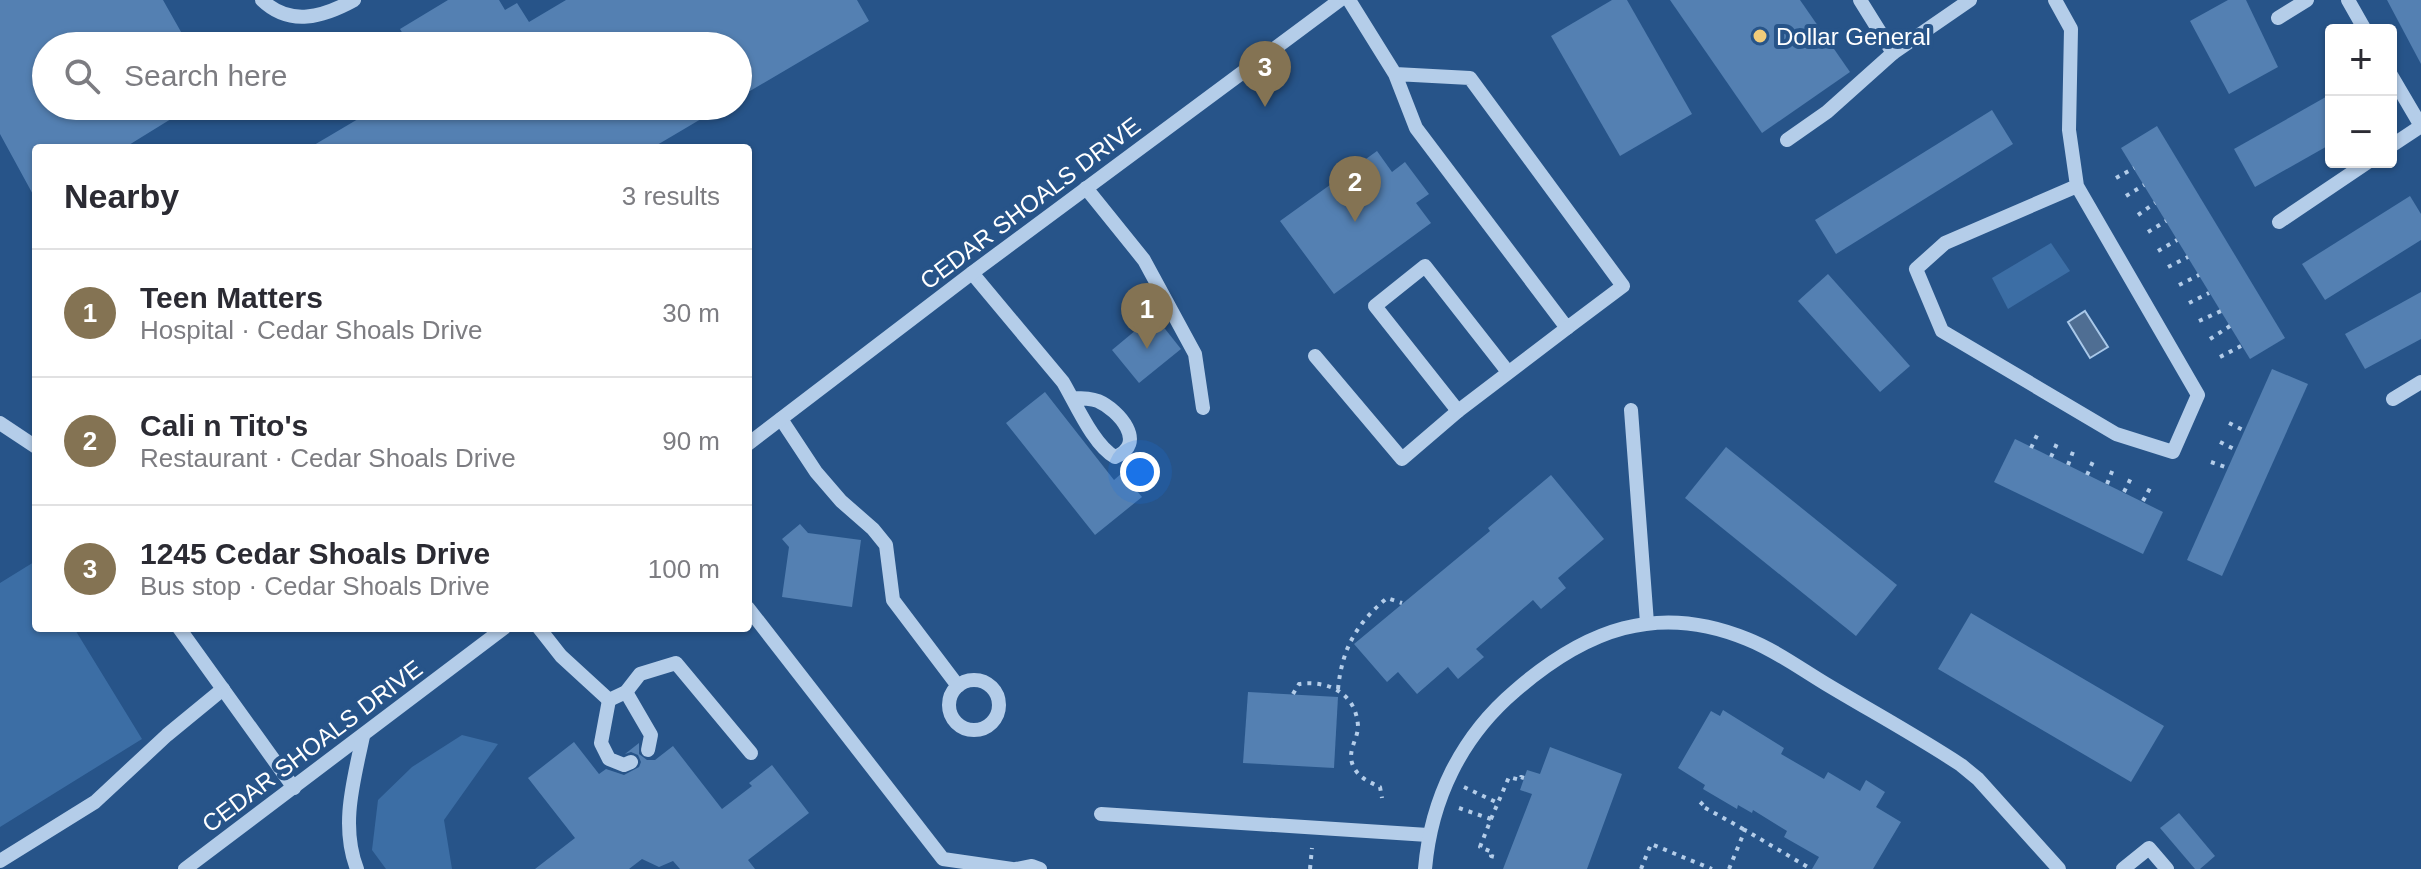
<!DOCTYPE html>
<meta charset="utf-8">
<style>
body{margin:0;font-family:Arial,sans-serif;background:#f7f7f7;color:#2b2b33}
.controls{position:absolute;right:24px;top:24px;display:grid;overflow:hidden;border-radius:8px;box-shadow:0 2px 6px #0004}
.controls button{width:72px;height:72px;display:grid;place-items:center;padding:0;border:0;border-bottom:2px solid #e1e1e2;background:#fff;color:#2b2b33;font:40px sans-serif}
.you{position:absolute;left:1140px;top:472px;width:28px;height:28px;margin:-20px;border:6px solid #fff;border-radius:50%;background:#1a73e8;box-shadow:0 0 0 12px #1a73e833}
.badge{display:grid;place-items:center;width:52px;height:52px;border-radius:50%;background:#847353;color:#fff;font-size:26px;font-weight:700}
.pin{position:absolute;translate:-50% -66px;filter:drop-shadow(0 2px 4px #0008)}
.pin::after{content:'';position:absolute;top:42px;width:28px;height:24px;background:inherit;clip-path:polygon(0 0,100% 0,50% 100%)}
.list{margin:0;padding:0;list-style:none}
h2{display:flex;justify-content:space-between;align-items:center;height:104px;margin:0;padding:0 32px;font-size:34px}
h2 small{font-size:26px;font-weight:400;color:#7c7c81}
.list li{display:grid;grid-template-columns:52px 1fr auto;gap:24px;align-items:center;box-sizing:border-box;height:128px;padding:0 32px;border-top:2px solid #e1e1e2}
.list b{display:block;font-size:30px;white-space:nowrap}
.list p{margin:0;font-size:26px;white-space:nowrap;color:#7c7c81}
.list em{font-size:26px;font-style:normal;color:#7c7c81}
.icon{flex:none;width:44px;height:44px;fill:none;stroke:currentColor;stroke-width:2;stroke-linecap:round;stroke-linejoin:round}
.map{position:relative;flex:none;width:2421px;height:869px;overflow:hidden}
.search{position:absolute;background:#fff;box-shadow:0 2px 6px #0004;left:32px;top:32px;width:720px;height:88px;display:flex;align-items:center;gap:20px;box-sizing:border-box;padding:0 28px;border-radius:44px;color:#7c7c81;font-size:30px}
.panel{position:absolute;background:#fff;box-shadow:0 2px 6px #0004;left:32px;top:144px;width:720px;height:488px;border-radius:8px}
.map>svg:first-child{display:block}
</style>
<div class="map">
<svg width="2421" height="869" viewBox="0 0 2421 869">
<rect width="100%" height="100%" fill="#275489"/>
<g fill="#3c6ea5">
<path d="M 2051,243 L 2070,271 L 2008,309 L 1992,278 Z"/>
<path d="M 34,562 L 36,628 L 74,628 L 142,739 L 0,827 L 0,583 Z"/>
<path d="M 462,735 L 498,744 L 444,820 L 452,869 L 386,869 L 372,850 L 378,800 L 412,767 Z"/>
</g>
<path fill="#4f6e93" stroke="#a9c8e9" stroke-width="2" d="M 2085,311 L 2108,347 L 2090,358 L 2068,322 Z"/>
<g fill="#5480b2">
<path d="M 0,0 L 163,0 L 189,46 L 46,46 L 46,106 L 192,106 L 124,148 L 36,148 L 36,200 L 0,134 Z"/>
<path d="M 448,0 L 499,0 L 505,10 L 517,3 L 529,22 L 566,0 L 857,0 L 869,21 L 738,98 L 738,46 L 410,46 L 400,29 Z"/>
<path d="M 1612,0 L 1627,0 L 1692,114 L 1620,156 L 1551,36 Z"/>
<path d="M 1670,0 L 1800,0 L 1850,72 L 1762,133 Z"/>
<path d="M 2228,0 L 2246,0 L 2278,67 L 2229,94 L 2190,21 Z"/>
<path d="M 2387,0 L 2421,0 L 2421,64 Z"/>
<path d="M 2331,94 L 2331,144 L 2255,187 L 2234,149 Z"/>
<path d="M 380,106 L 723,106 L 652,148 L 309,148 Z"/>
<path d="M 1992,110 L 2013,144 L 1836,254 L 1815,220 Z"/>
<path d="M 2157,126 L 2285,338 L 2250,359 L 2121,148 Z"/>
<path d="M 1377,151 L 1392,172 L 1405,162 L 1429,194 L 1416,203 L 1431,223 L 1334,294 L 1280,221 Z"/>
<path d="M 2410,196 L 2421,214 L 2421,240 L 2325,300 L 2302,264 Z"/>
<path d="M 1828,274 L 1910,366 L 1880,392 L 1798,301 Z"/>
<path d="M 2421,292 L 2421,339 L 2365,369 L 2345,334 Z"/>
<path d="M 1154,315 L 1181,349 L 1139,383 L 1112,350 Z"/>
<path d="M 2272,369 L 2308,384 L 2222,576 L 2187,560 Z"/>
<path d="M 1045,392 L 1114,480 L 1122,473 L 1142,497 L 1095,535 L 1006,423 Z"/>
<path d="M 2015,439 L 2163,512 L 2143,554 L 1994,482 Z"/>
<path d="M 1726,447 L 1897,585 L 1856,636 L 1685,498 Z"/>
<path d="M 1551,475 L 1604,539 L 1558,578 L 1566,588 L 1541,609 L 1533,600 L 1476,649 L 1484,657 L 1458,679 L 1448,667 L 1417,694 L 1398,672 L 1387,682 L 1354,644 L 1490,531 L 1488,528 Z"/>
<path d="M 800,524 L 808,533 L 861,540 L 852,607 L 782,597 L 789,547 L 782,539 Z"/>
<path d="M 1971,613 L 2164,726 L 2131,782 L 1938,669 Z"/>
<path d="M 1248,692 L 1338,697 L 1334,768 L 1243,763 Z"/>
<path d="M 1723,710 L 1784,748 L 1781,754 L 1824,779 L 1828,772 L 1860,791 L 1866,780 L 1885,792 L 1876,807 L 1901,822 L 1873,869 L 1812,869 L 1819,857 L 1784,837 L 1787,831 L 1753,810 L 1752,813 L 1738,805 L 1737,809 L 1703,789 L 1705,785 L 1678,768 L 1711,711 L 1720,716 Z"/>
<path d="M 574,742 L 599,774 L 606,769 L 624,775 L 639,767 L 641,762 L 638,755 L 631,752 L 625,754 L 639,743 L 639,754 L 647,760 L 655,760 L 673,746 L 722,809 L 752,786 L 749,783 L 772,765 L 809,813 L 748,860 L 755,869 L 680,869 L 673,861 L 659,867 L 642,859 L 629,869 L 535,869 L 575,838 L 528,778 Z"/>
<path d="M 1550,747 L 1622,774 L 1587,869 L 1503,869 L 1532,794 L 1520,790 L 1527,770 L 1540,774 Z"/>
<path d="M 2179,813 L 2215,856 L 2200,869 L 2195,869 L 2160,828 Z"/>
</g>
<g fill="none" stroke-linecap="round" stroke-linejoin="round">
<g stroke="#b4cde9" stroke-width="4" stroke-dasharray="4 6" stroke-linecap="butt">
<path d="M 2116,178 L 2134,168"/>
<path d="M 2126,196 L 2144,185"/>
<path d="M 2138,215 L 2155,203"/>
<path d="M 2148,232 L 2166,221"/>
<path d="M 2158,251 L 2177,240"/>
<path d="M 2168,267 L 2188,257"/>
<path d="M 2179,285 L 2199,275"/>
<path d="M 2189,303 L 2209,293"/>
<path d="M 2199,321 L 2221,311"/>
<path d="M 2210,339 L 2230,326"/>
<path d="M 2220,357 L 2241,346"/>
<path d="M 2229,423 L 2245,431"/>
<path d="M 2220,442 L 2236,450"/>
<path d="M 2031,448 L 2039,431"/>
<path d="M 2051,457 L 2058,441"/>
<path d="M 2211,462 L 2228,468"/>
<path d="M 2068,465 L 2074,449"/>
<path d="M 2087,475 L 2094,459"/>
<path d="M 2107,484 L 2113,469"/>
<path d="M 2124,492 L 2131,478"/>
<path d="M 2143,501 L 2150,488"/>
<path d="M 1338,689 C 1342,649 1356,624 1387,598 L 1402,603"/>
<path d="M 1293,694 L 1299,684 C 1328,680 1356,693 1358,726 C 1358,739 1348,749 1352,763 C 1357,777 1367,781 1380,787 L 1382,798"/>
<path d="M 1464,787 L 1498,803"/>
<path d="M 1703,802 L 1700,805 L 1745,830"/>
<path d="M 1459,808 L 1491,819 L 1480,847 L 1492,852 L 1491,856 L 1495,857"/>
<path d="M 1491,819 L 1509,777 L 1520,780 L 1521,777 L 1524,778"/>
<path d="M 1310,869 L 1312,848"/>
<path d="M 1641,869 L 1651,844 L 1712,869"/>
<path d="M 1729,869 L 1745,830 L 1811,869"/>
</g>
<g stroke="#b4cde9" stroke-width="14">
<path d="M 262,0 C 290,27 323,17 354,0"/>
<path d="M 1349,0 L 1395,74 L 1416,128 L 1567,328 L 1623,286 L 1470,78 L 1395,74"/>
<path d="M 1860,0 L 1893,53 L 1970,0"/>
<path d="M 2055,0 L 2071,29 L 2069,130 L 2077,186 L 2198,395 L 2173,452 L 2116,434 L 1942,331 L 1916,269 L 1945,243 L 2077,186"/>
<path d="M 2348,0 L 2365,30"/>
<path d="M 2278,18 L 2307,0"/>
<path d="M 2391,75 L 2421,126"/>
<path d="M 1787,140 L 1827,112 L 1893,53"/>
<path d="M 2391,146 L 2421,126"/>
<path d="M 1086,188 L 1144,260 L 1195,354 L 1203,408"/>
<path d="M 2279,222 L 2368,162"/>
<path d="M 972,273 L 1063,382 C 1076,404 1094,446 1115,457 C 1148,444 1119,410 1098,401 C 1090,398 1081,398 1072,398"/>
<path d="M 1315,356 L 1402,459 L 1458,411 L 1567,328"/>
<path d="M 2393,399 L 2421,382"/>
<path d="M 1631,410 L 1647,623"/>
<path d="M 1458,411 L 1375,306 L 1425,266 L 1508,372"/>
<path d="M 781,419 L 816,472 L 841,501 L 873,529 L 886,545 L 893,600 L 958,686"/>
<path d="M 0,423 L 36,447"/>
<path d="M 748,444 L 972,273 L 1340,0"/>
<path d="M 748,608 L 943,859 L 1012,869"/>
<path d="M 179,628 L 294,788"/>
<path d="M 539,628 L 561,656 L 609,700 L 626,692 L 640,674 L 676,663 L 751,753"/>
<circle cx="974" cy="705" r="25"/>
<path d="M 626,692 L 651,735 L 648,750"/>
<path d="M 609,700 L 601,743 L 609,759 L 624,765 L 631,762"/>
<path d="M 1101,814 L 1428,835"/>
<path d="M 0,861 L 95,802 L 167,735 L 223,689"/>
<path d="M 185,869 L 504,628"/>
<path d="M 357,869 C 340,825 354,780 363,736"/>
<path d="M 1016,869 L 1032,866 L 1040,869"/>
<path d="M 1425,869 C 1431,799 1461,737 1515,691 C 1585,630 1657,602 1747,639 C 1775,650 1801,669 1826,684 C 1871,711 1917,736 1961,765 L 1978,779 L 2059,869"/>
<path d="M 2123,869 L 2149,848 L 2167,869"/>
</g>
</g>
<circle fill="#f1cc7a" stroke="#275489" stroke-width="3" cx="1760" cy="36" r="8"/>
<g text-anchor="middle" dominant-baseline="central" stroke-width="8" stroke-linejoin="round" paint-order="stroke">
<g font-size="24" fill="#fff" stroke="#275489" text-anchor="start">
<text x="1776" y="36">Dollar General</text>
</g>
<g font-size="24" fill="#fff" stroke="#275489">
<text transform="translate(1030 203) rotate(-37)">CEDAR SHOALS DRIVE</text>
<text transform="translate(312 746) rotate(-37)">CEDAR SHOALS DRIVE</text>
</g>
</g>
</svg>
<div class="controls">
<button>+</button>
<button>−</button>
</div>
<div class="you"></div>
<div class="pin badge" style="left:1147px;top:349px">1</div>
<div class="pin badge" style="left:1355px;top:222px">2</div>
<div class="pin badge" style="left:1265px;top:107px">3</div>
<div class="search"><svg class="icon" aria-label="search" viewBox="0 0 24 24"><circle cx="10" cy="10" r="6"/><path d="M15 15l6 6"/></svg>Search here</div>
<section class="panel">
<h2>Nearby<small>3 results</small></h2>
<ul class="list">
<li><span class="badge">1</span><div><b>Teen Matters</b><p>Hospital · Cedar Shoals Drive</p></div><em>30 m</em></li>
<li><span class="badge">2</span><div><b>Cali n Tito's</b><p>Restaurant · Cedar Shoals Drive</p></div><em>90 m</em></li>
<li><span class="badge">3</span><div><b>1245 Cedar Shoals Drive</b><p>Bus stop · Cedar Shoals Drive</p></div><em>100 m</em></li>
</ul>
</section>
</div>
